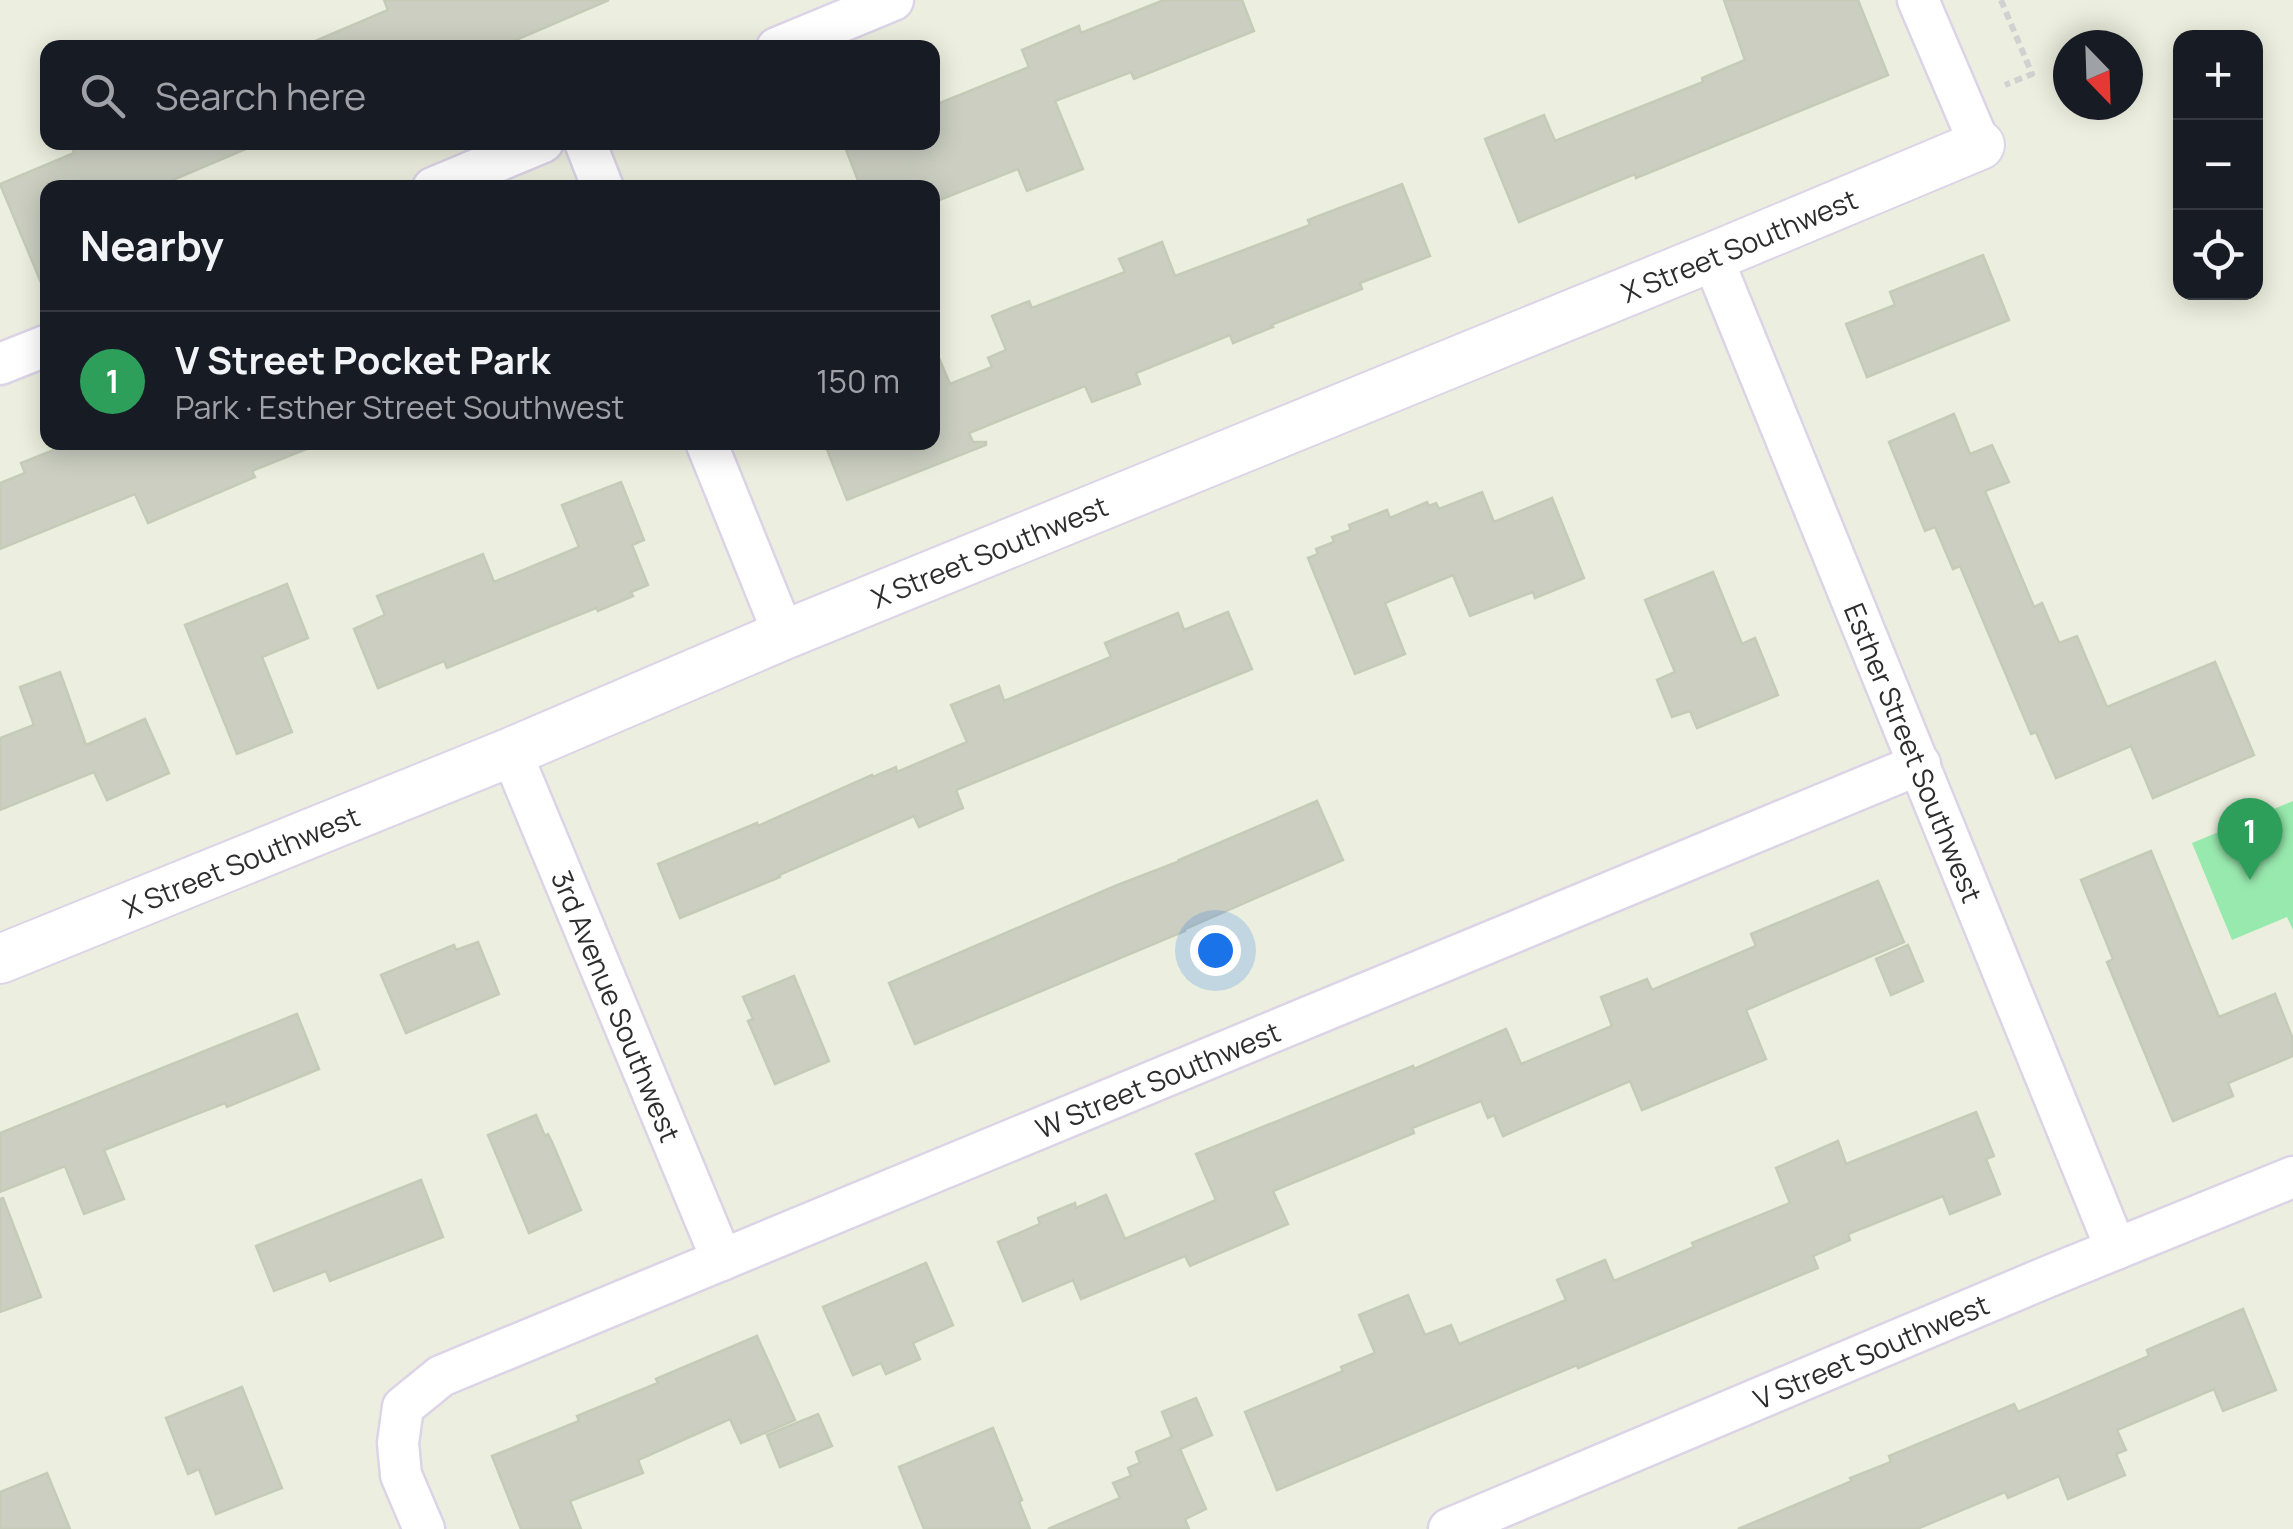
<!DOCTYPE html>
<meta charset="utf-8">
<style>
body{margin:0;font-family:Manrope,sans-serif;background:#20242c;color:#f1f3f6}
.controls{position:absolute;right:30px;top:30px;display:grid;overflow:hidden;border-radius:20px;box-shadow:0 5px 25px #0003}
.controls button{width:90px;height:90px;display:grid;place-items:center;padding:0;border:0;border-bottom:2px solid #363941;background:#171b24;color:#f1f3f6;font:50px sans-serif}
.compass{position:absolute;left:2053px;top:30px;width:90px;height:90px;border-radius:50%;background:#171b24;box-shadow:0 5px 25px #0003;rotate:157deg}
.you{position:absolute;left:1215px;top:950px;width:35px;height:35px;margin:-25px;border:8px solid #fff;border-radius:50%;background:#1a73e8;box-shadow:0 0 0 15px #1a73e833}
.badge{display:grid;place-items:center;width:65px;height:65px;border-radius:50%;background:#8c9099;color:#fff;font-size:32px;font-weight:700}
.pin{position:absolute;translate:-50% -82px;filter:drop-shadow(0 2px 5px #0008)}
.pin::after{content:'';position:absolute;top:52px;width:35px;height:30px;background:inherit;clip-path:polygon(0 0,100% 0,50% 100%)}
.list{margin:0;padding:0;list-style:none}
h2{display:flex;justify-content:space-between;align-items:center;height:130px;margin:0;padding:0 40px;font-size:42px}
h2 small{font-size:32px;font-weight:400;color:#9ea1a6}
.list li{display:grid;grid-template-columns:65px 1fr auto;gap:30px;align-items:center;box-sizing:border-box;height:140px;padding:0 40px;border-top:2px solid #363941}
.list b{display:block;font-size:38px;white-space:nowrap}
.list p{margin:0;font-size:32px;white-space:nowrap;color:#9ea1a6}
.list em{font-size:32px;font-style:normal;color:#9ea1a6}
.icon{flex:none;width:55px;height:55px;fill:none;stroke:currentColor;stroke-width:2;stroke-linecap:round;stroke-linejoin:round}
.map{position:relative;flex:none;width:2293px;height:1529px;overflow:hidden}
.search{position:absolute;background:#171b24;box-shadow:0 5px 25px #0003;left:40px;top:40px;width:900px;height:110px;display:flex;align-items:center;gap:25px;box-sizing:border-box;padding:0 35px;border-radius:20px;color:#9ea1a6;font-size:38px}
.panel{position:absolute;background:#171b24;box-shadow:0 5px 25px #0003;left:40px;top:180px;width:900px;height:270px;border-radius:20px}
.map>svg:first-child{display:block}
</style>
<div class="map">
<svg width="2293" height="1529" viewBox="0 0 2293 1529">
<rect width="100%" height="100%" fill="#ecefdf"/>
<path fill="#98e9ae" d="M 2293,801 L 2293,930 L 2287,917 L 2232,940 L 2192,843 Z"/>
<g fill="#cbcec1" stroke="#c6cbb8" stroke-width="2.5">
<path d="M 384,0 L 609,0 L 497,48 L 299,48 L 388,10 Z"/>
<path d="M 1164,0 L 1242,0 L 1254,31 L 1134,79 L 1131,72 L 1055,101 L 1083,169 L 1027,191 L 1018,169 L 932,203 L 932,188 L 861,188 L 843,142 L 932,142 L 932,106 L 1029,67 L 1022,50 L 1079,26 L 1081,33 Z"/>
<path d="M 1724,0 L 1858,0 L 1888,75 L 1636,178 L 1635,174 L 1519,222 L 1485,139 L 1544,115 L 1555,141 L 1703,82 L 1702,78 L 1745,60 Z"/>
<path d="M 70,142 L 149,142 L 260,143 L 154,188 L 48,188 L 47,297 L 0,184 L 74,153 Z"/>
<path d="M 1402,184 L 1430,256 L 1360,283 L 1362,289 L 1271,325 L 1273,327 L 1233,343 L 1230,335 L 1136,373 L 1140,384 L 1092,402 L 1085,386 L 969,433 L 973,442 L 986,442 L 986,445 L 847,500 L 824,442 L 932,442 L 932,346 L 934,346 L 950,384 L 992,367 L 988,358 L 1006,350 L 992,316 L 1029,301 L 1032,308 L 1125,272 L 1119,259 L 1162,242 L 1175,276 L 1310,225 L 1308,220 Z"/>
<path d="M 1983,255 L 2009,320 L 1867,377 L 1846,324 L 1895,305 L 1890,292 Z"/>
<path d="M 1954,414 L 1970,454 L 1992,445 L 2009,482 L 1985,491 L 2034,607 L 2042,603 L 2059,643 L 2077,636 L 2107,707 L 2215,662 L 2254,755 L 2153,798 L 2131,746 L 2056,778 L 2036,732 L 2031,734 L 1960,566 L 1953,569 L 1935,527 L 1925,531 L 1889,442 Z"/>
<path d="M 74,442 L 319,442 L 319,444 L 252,471 L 255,477 L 148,523 L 135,494 L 0,549 L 0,483 L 25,473 L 21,463 Z"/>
<path d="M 621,482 L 644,540 L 632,545 L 648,585 L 631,592 L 633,596 L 598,611 L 596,608 L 447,668 L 444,661 L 378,688 L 354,629 L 385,615 L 377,596 L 483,554 L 494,582 L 579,547 L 562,505 Z"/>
<path d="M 1482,492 L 1494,522 L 1552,498 L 1584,578 L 1535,598 L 1533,592 L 1470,616 L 1453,575 L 1385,603 L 1405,654 L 1355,674 L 1308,558 L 1318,554 L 1316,549 L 1334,542 L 1332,537 L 1351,530 L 1349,525 L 1387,510 L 1390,518 L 1427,502 L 1429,506 L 1436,503 L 1439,509 Z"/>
<path d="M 1713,572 L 1742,644 L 1755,638 L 1778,695 L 1697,728 L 1690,711 L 1672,717 L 1657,680 L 1675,672 L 1645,600 Z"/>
<path d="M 287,584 L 308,638 L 262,657 L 292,732 L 237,754 L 185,625 Z"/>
<path d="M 1228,612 L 1252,669 L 956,790 L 963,808 L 919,827 L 914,816 L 779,875 L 780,877 L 680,918 L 658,864 L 757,823 L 758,826 L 872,775 L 873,777 L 896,767 L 897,772 L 967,742 L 951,705 L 999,686 L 1004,701 L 1111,657 L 1105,643 L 1178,613 L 1184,630 Z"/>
<path d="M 60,672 L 86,745 L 145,719 L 169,773 L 107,800 L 94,772 L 0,810 L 0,738 L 34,725 L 20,687 Z"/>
<path d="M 1317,801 L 1343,860 L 1185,929 L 1185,931 L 915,1044 L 889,983 L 1115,886 L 1180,861 L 1179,860 Z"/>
<path d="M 2151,851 L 2219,1017 L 2275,994 L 2293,1039 L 2293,1056 L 2228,1083 L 2233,1096 L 2173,1121 L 2107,962 L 2113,959 L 2081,880 Z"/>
<path d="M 1878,881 L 1904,942 L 1746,1010 L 1766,1059 L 1642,1110 L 1630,1081 L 1503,1136 L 1494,1115 L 1488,1118 L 1481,1101 L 1412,1128 L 1414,1133 L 1273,1191 L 1288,1224 L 1190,1266 L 1185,1256 L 1081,1299 L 1073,1280 L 1023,1301 L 998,1242 L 1040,1224 L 1038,1218 L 1075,1203 L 1076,1208 L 1106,1195 L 1125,1239 L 1216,1200 L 1196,1154 L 1413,1066 L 1414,1069 L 1506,1029 L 1521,1064 L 1612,1026 L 1601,997 L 1647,979 L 1652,990 L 1756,946 L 1751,934 Z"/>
<path d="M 478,942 L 499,994 L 406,1033 L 381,975 L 454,945 L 456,950 Z"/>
<path d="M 1908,945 L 1923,981 L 1891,995 L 1876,959 Z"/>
<path d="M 794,976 L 829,1061 L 775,1084 L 748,1021 L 753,1019 L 743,997 Z"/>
<path d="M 297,1014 L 319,1069 L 227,1107 L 225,1103 L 104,1150 L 124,1199 L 84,1214 L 65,1166 L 0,1192 L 0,1133 Z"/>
<path d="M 1976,1112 L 1994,1156 L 1986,1159 L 2000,1194 L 1950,1214 L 1943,1196 L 1848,1234 L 1850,1240 L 1813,1256 L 1818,1268 L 1578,1368 L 1577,1365 L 1277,1490 L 1245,1412 L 1343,1371 L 1341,1367 L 1375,1353 L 1359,1315 L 1408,1295 L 1425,1335 L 1451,1325 L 1459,1344 L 1566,1300 L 1557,1280 L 1605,1260 L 1614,1281 L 1694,1247 L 1692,1243 L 1790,1203 L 1776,1168 L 1838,1141 L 1846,1164 Z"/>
<path d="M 536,1115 L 545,1136 L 548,1134 L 552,1142 L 581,1210 L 529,1233 L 488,1135 Z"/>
<path d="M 421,1180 L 443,1237 L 330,1281 L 326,1271 L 274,1291 L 256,1246 Z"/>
<path d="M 3,1198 L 41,1297 L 0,1312 L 0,1199 Z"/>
<path d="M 926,1263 L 953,1325 L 913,1343 L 920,1359 L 886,1374 L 881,1363 L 853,1375 L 823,1307 Z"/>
<path d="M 2243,1309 L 2276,1390 L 2223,1411 L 2214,1389 L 2117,1430 L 2126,1450 L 2116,1454 L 2125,1475 L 2068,1499 L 2059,1476 L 2008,1498 L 2005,1492 L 1917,1529 L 1738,1529 L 1852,1481 L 1850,1478 L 1891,1462 L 1889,1456 L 2014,1404 L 2018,1412 L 2149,1356 L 2147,1350 Z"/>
<path d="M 757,1336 L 795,1420 L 741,1443 L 730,1419 L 638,1460 L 643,1473 L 570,1501 L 581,1529 L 521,1529 L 492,1456 L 579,1421 L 577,1416 L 658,1383 L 656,1379 Z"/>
<path d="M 242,1387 L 282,1488 L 216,1514 L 199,1469 L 188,1474 L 166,1418 Z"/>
<path d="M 1196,1398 L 1212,1435 L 1180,1449 L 1206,1509 L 1185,1519 L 1189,1529 L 1048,1529 L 1120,1498 L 1113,1483 L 1131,1476 L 1128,1468 L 1140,1463 L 1136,1452 L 1172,1437 L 1162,1412 Z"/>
<path d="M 818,1414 L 832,1446 L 780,1467 L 767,1435 Z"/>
<path d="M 993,1428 L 1022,1500 L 1019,1502 L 1030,1529 L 924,1529 L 899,1467 Z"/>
<path d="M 47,1473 L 70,1529 L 0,1529 L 0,1492 Z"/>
</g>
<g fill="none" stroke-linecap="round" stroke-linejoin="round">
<g stroke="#dcd4e6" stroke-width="45">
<g id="minor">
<path d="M 1918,0 L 1980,145"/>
<path d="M 777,48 L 893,0"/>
<path d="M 585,142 L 603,188"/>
<path d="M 433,188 L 543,142"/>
<path id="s1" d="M 1712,257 L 2116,1249"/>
<path d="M 0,364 L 48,345"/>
<path d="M 706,442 L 784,635"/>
<path id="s2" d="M 511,752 L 722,1260"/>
<path id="s3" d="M 424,1529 L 401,1475 L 398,1443 L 403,1407 L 441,1376 L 1920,764"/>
<path id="s4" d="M 1449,1529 L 2047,1277 L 2293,1177"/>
</g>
</g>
<g stroke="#dcd4e6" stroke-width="52">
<g id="tertiary">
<path id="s5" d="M 0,959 L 511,752 L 784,635 L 1712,257 L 1980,145"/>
</g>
</g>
<path stroke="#d1d1d1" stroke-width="6" stroke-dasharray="8 5" stroke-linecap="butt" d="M 2001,0 L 2032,74 L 2005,85"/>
<use href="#minor" stroke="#fff" stroke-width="40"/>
<use href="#tertiary" stroke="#fff" stroke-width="48"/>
</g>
<g text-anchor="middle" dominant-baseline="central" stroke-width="10" stroke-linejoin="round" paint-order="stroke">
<g font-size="28" fill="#2d2d2d" stroke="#fff">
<text stroke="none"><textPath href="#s5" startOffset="1880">X Street Southwest</textPath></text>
<text stroke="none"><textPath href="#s5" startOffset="1070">X Street Southwest</textPath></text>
<text stroke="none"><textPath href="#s1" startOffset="535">Esther Street Southwest</textPath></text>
<text stroke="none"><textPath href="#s5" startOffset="260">X Street Southwest</textPath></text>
<text stroke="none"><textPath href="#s2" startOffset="275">3rd Avenue Southwest</textPath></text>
<text stroke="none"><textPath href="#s3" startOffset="952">W Street Southwest</textPath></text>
<text stroke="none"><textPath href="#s4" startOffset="458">V Street Southwest</textPath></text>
</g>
</g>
</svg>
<div class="controls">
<button>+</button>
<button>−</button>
<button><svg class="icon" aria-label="locate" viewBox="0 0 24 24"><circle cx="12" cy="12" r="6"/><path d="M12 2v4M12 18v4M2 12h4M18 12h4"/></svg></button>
</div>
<svg class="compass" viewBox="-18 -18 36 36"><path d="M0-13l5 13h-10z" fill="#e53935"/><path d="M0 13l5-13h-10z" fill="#9ea1a6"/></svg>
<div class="you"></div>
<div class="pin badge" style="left:2250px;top:880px;background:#2e9e5b">1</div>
<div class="search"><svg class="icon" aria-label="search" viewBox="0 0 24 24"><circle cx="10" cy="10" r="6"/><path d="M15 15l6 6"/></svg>Search here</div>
<section class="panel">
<h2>Nearby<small></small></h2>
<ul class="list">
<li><span class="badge" style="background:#2e9e5b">1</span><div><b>V Street Pocket Park</b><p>Park · Esther Street Southwest</p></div><em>150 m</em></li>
</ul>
</section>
</div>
